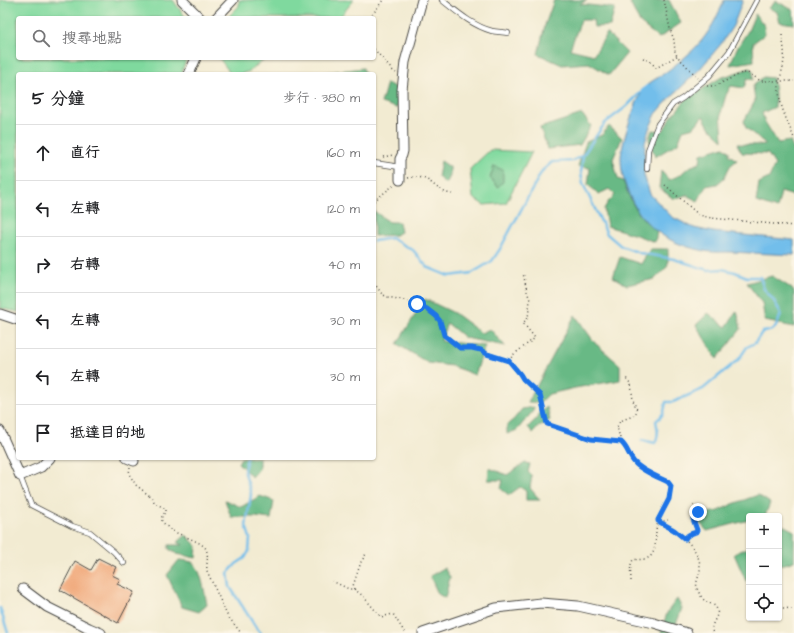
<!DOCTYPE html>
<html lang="zh-TW">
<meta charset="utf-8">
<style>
body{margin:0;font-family:"Architects Daughter","LXGW WenKai TC",sans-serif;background:#f6f6f6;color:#202124}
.controls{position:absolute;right:12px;bottom:12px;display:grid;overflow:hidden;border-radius:4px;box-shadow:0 1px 3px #0004}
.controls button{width:36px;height:36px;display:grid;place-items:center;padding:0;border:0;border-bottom:1px solid #e0e0e0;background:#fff;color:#202124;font:20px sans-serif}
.stop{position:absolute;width:12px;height:12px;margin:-9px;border:3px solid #1a73e8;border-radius:50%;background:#fff}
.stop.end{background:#1a73e8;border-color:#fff;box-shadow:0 1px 4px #0008}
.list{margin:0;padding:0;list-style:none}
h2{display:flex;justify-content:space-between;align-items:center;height:52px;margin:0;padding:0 16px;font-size:17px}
h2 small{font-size:13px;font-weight:400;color:#757577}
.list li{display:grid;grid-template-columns:26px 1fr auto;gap:12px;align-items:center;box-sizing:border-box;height:56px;padding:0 16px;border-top:1px solid #e0e0e0}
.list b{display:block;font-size:15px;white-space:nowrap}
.list em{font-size:13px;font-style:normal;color:#757577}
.icon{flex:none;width:22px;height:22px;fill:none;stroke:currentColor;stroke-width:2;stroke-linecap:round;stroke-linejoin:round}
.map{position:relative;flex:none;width:794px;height:633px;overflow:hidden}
.search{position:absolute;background:#fff;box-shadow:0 1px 3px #0004;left:16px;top:16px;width:360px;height:44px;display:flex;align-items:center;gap:10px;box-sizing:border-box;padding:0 14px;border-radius:4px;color:#757577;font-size:15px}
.panel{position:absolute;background:#fff;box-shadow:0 1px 3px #0004;left:16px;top:72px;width:360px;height:388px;border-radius:4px}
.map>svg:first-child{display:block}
</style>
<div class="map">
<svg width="794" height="633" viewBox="0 0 794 633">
<rect width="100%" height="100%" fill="#fcf5e5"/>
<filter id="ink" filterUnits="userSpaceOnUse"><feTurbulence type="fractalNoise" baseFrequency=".025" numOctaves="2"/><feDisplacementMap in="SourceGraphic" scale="8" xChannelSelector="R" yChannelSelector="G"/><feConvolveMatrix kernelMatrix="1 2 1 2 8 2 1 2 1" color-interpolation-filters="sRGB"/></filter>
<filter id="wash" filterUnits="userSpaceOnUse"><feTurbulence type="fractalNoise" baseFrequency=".012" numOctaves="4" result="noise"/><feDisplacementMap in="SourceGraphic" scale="16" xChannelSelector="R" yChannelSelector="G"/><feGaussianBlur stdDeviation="0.9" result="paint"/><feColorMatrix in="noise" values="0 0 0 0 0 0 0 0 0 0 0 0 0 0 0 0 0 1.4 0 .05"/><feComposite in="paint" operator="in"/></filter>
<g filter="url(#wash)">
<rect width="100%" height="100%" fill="#f2ebd2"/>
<g fill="#7fd99e" stroke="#558264">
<path d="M 0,0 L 173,0 L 186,18 L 18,18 L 18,58 L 187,58 L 183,68 L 182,74 L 18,74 L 18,312 L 0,308 Z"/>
<path d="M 239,0 L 354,0 L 339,18 L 227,18 L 239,6 Z"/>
<path d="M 219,58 L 270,58 L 262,61 L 250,71 L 240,74 L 231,74 Z"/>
<path d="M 490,150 L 532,152 L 506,203 L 484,205 L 473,198 L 470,169 Z"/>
</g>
<g fill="#67b985" stroke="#497258">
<path d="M 554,0 L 587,0 L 580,4 L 615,8 L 610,26 L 594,27 L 593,20 L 581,20 L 570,49 L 594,55 L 607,33 L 627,53 L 609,75 L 589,63 L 562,65 L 538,54 L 545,25 Z"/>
<path d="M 635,0 L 669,0 L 681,23 L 659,38 L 640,23 L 630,3 Z"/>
<path d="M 776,1 L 793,10 L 794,24 L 780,22 L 777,12 L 769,8 Z"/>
<path d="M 755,14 L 764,25 L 765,34 L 753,43 L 754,61 L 730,65 L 737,48 L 748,31 Z"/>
<path d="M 363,68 L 365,74 L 312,74 Z"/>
<path d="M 750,68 L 753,71 L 753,80 L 747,78 L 744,88 L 731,86 L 726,95 L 721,113 L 723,140 L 709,127 L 703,116 L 694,127 L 683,130 L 678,143 L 655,157 L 649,139 L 652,130 L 663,131 L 671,117 L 689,96 L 699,91 L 720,78 Z"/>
<path d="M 763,77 L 773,78 L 775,93 L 775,107 L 762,113 L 765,122 L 778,143 L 790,141 L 794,151 L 794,196 L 781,192 L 777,209 L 756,202 L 759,183 L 769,178 L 775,165 L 768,154 L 742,153 L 737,144 L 758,145 L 766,144 L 746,128 L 744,121 L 755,101 L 753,86 Z"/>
<path d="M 387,83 L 400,90 L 397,108 L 381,103 Z"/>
<path d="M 582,114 L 591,126 L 580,145 L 548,149 L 540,128 Z"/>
<path d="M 609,126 L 622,138 L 613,159 L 618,179 L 623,181 C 632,204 637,216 657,231 L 655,242 L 636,235 L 607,226 L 604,209 L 608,202 L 615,195 L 609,189 L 599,194 L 588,185 L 590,168 L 578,166 L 586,142 L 602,135 Z"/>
<path d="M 724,147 L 729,151 L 729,155 L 737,160 L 730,166 L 724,178 L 717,184 L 706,186 L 698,201 L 686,195 L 674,199 L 659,188 L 661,171 L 669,180 L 680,175 L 689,167 L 700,163 L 701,154 Z"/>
<path d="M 441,161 L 450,167 L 450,176 L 446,184 L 438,177 Z"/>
<path d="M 494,166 L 503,170 L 503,182 L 498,187 L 490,178 Z"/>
<path d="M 374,211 L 389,222 L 399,222 L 401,232 L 395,235 L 374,236 Z"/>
<path d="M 650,249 L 668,249 L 668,264 L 666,268 L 655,279 L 627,285 L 613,277 L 620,257 L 641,264 Z"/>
<path d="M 772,276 L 791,288 L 794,292 L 794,327 L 765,321 L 762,303 L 747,283 Z"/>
<path d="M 425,299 L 454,313 L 481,333 L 490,329 L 505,346 L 465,338 L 447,323 L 441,341 L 485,346 L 475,375 L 452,366 L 428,363 L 397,344 Z"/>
<path d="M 737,311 L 741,329 L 717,359 L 696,325 L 708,313 L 726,327 Z"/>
<path d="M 575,315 L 595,343 L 620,365 L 620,380 L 575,388 L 549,394 L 540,403 L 528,402 Z"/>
<path d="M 534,407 L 533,411 L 517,430 L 507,434 L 507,425 L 514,419 L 522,409 Z"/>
<path d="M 547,407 L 550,420 L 539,426 L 533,433 L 528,427 L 537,418 L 538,414 Z"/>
<path d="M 241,458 L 259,458 L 259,469 L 252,477 L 238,463 Z"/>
<path d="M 525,463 L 530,464 L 528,472 L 532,476 L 530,488 L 540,500 L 526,500 L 526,491 L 520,487 L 509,495 L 501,489 L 503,480 L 488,480 L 489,468 L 507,475 Z"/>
<path d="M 758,495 L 770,503 L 765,516 L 749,516 L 749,520 L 707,531 L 699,522 L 703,514 L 718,511 L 733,504 Z"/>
<path d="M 260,496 L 274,501 L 271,519 L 256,517 L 231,517 L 225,500 L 241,507 Z"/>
<path d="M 781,526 L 785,526 L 794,531 L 794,561 L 779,566 L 779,532 Z"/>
<path d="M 186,535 L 197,546 L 196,558 L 177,554 L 169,549 L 169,545 L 183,545 L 178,542 Z"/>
<path d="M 749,547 L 749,579 L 746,581 L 734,554 Z"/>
<path d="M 179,560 C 183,560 188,561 192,562 C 201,567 205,594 207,605 L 199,612 L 182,607 L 167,575 Z"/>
<path d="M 444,568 L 450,577 L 445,598 L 438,594 L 430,576 Z"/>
<path d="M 677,599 L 682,608 L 673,633 L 661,633 L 662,627 L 668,611 Z"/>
</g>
<path fill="#72beeb" stroke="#4e748b" d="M 724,0 L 743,0 L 733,26 L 721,44 L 699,70 L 669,99 L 656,114 L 649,129 L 645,143 L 644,175 L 650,194 L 672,217 L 694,228 L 713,232 L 794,240 L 794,255 C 773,254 751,253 730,252 C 720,252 709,253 700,250 C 666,243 641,225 628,192 C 623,180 621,170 621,157 C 622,141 636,97 646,86 C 652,80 660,77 666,72 C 690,54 705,42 718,14 C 720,9 723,5 724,0 Z"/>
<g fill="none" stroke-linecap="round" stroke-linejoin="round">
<g stroke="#72beeb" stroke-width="2.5">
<path d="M 583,155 L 581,172 L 583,184 L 607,234 L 621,246 L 640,253 L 674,259 L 708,270 L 722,269 L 735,272 L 747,277 L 760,277 L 764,289 L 774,301 L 781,313 C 777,326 777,331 762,332 L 755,343 L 747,347 L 739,359 L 703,389 L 673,402 L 666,402 C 664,412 664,415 656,421 C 658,430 659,435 655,443 L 642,440"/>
<path d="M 374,241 L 391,238 L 413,250 L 427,267 L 449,276 L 472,273 L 492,261 L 500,249 L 542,171 L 552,162 L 572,161 L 583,155 L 605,123 L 626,107 L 647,86 L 648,86"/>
<path d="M 247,458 L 244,470 L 251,494 L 246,526 L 250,538 L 249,551 L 245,558 L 236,564 L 228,573 L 230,587 L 255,626 L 261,633"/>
<path d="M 0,608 L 8,633"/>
</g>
</g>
<g id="blocks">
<path fill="#f0a475" d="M 98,558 L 116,567 L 112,575 L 120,579 L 117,584 L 134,592 L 118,623 L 60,590 L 75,561 L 91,570 Z"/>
</g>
</g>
<g filter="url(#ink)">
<use href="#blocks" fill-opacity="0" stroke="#494844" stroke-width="1"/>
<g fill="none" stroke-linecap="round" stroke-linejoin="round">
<g stroke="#494844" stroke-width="6">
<g id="lane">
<path d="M 442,0 C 457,12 473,26 492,31 C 497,32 503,32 508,33"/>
<path d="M 374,163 L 400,167"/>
<path d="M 647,169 L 648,150 L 658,124 L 673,104 L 683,98 L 709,76 L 729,52 L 757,0"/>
<path d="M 20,476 L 31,505 L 72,526 L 90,532 L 114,552 L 124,563"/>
</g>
</g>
<g stroke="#494844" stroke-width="11">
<g id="street">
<path d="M 182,0 L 200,18"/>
<path d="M 216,18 L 233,0"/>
<path d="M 189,74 L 196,58"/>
<path d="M 400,180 L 400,159 L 402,155 L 403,151 L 402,90 L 405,62 L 422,0"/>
<path d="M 0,314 L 18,320"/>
<path d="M 0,431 L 20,476 L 41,467 L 50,458"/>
<path d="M 127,458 L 134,461"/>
<path d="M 23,589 L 47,607 L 89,628 L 101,633"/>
<path d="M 423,633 L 496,608 L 541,603 L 578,606 L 654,623 L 687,633"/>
</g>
</g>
<g stroke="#494844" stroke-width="1.5" stroke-dasharray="1 3" stroke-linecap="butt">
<path d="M 664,0 L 670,29 L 674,40 L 675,52 L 677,56 L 698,78"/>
<path d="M 370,18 L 383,0"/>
<path d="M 782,35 C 783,43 785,51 784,59 C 783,71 778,81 779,93 C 780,107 789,125 794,138"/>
<path d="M 374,49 L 392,70 L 396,73"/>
<path d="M 643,58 L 651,62 L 656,68 L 677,56"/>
<path d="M 707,86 L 715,86 L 742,73 L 748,73 L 761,81 L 794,81"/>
<path d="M 383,157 L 393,155"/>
<path d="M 408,178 C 432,173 432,191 452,194"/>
<path d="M 665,185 L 699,215 L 711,218 L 794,226"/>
<path d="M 374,201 L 394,185"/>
<path d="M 374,283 L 382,294 L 387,297 L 408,301 L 427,309 L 436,316 L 440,321 L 445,335 L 460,348 L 472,348 L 481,350 L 487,353 L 509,361 L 521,374 L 523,379 L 540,395 L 547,424 L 591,439 L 621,442 C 628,448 629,457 635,463 C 642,471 658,477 668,482 L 671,485 L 669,499 L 658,520 L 659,521 C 664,525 670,527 675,530 C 686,539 700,552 700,567 C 701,575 695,580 697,588 C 698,592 702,598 705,601 C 709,604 716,604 717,610 C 719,615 713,621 712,627 C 712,628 712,632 713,633"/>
<path d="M 509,361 L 513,355 L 535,338 L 523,323 L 528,318 L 530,300 L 527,291 L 523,273"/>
<path d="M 621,442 L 617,427 C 618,425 619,422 621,421 C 627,417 635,418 637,410 L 633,400 L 631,384 L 625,377"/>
<path d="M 130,467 L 129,474 L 136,485 L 151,497 L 155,503 L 166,509 L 166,512 C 162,515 161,517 162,522 C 165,524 168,528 171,530 C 179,535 203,542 206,549 C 209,556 206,564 207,571 L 227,615 L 241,633"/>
<path d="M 685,539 C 687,535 690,533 695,533 L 697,530 L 693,519 L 698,514 L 698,512 L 694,507 L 694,503"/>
<path d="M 332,581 L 349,589 L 354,589 L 363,596 L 381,617 L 393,614 L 405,633"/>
<path d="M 631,581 C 631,574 629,566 633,560 C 637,559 641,560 645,559 C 659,556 654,535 657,525 L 660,522 L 668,520"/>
<path d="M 354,589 L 353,586 L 361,562 L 366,554"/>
<path d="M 783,608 L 794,609"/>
</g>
<use href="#lane" stroke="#fff" stroke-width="4.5"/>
<use href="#street" stroke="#fff" stroke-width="9"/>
</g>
</g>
<g fill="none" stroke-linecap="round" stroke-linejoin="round" filter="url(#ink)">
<path stroke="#1a73e8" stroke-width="5" d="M 417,304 L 427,309 L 436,316 L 440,321 L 444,335 L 460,348 L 472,348 L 476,349 L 481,350 L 487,354 L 509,361 L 520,374 L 523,379 L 540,395 L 547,424 L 591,439 L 621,442 C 628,448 629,457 635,463 C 642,471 658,477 668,482 L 671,486 L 669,499 L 658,520 L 658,521 L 674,530 L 685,539 C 687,534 691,534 696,532 L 697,530 L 693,519 L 698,514 L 698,512"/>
</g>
</svg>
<div class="controls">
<button>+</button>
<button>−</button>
<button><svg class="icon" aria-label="locate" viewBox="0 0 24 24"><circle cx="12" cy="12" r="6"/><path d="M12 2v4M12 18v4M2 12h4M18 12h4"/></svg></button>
</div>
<div class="stop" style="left:417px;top:304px"></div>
<div class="stop end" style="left:698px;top:512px"></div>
<div class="search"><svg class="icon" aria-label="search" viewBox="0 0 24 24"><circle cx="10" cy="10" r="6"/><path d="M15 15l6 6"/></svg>搜尋地點</div>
<section class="panel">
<h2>5 分鐘<small>步行 · 380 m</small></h2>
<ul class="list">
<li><svg class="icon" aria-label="ahead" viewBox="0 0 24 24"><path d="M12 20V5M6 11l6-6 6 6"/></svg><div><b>直行</b></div><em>160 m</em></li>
<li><svg class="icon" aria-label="left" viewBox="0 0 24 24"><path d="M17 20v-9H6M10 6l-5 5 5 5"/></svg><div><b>左轉</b></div><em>120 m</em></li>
<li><svg class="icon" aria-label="right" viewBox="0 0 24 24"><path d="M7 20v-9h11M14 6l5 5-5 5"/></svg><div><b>右轉</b></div><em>40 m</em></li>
<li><svg class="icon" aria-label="left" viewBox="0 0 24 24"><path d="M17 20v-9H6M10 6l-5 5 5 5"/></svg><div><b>左轉</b></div><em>30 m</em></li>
<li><svg class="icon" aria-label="left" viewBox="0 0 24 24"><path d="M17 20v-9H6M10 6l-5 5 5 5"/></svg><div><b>左轉</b></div><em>30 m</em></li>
<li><svg class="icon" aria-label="arrive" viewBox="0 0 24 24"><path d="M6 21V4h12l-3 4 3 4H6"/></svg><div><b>抵達目的地</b></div></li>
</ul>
</section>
</div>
